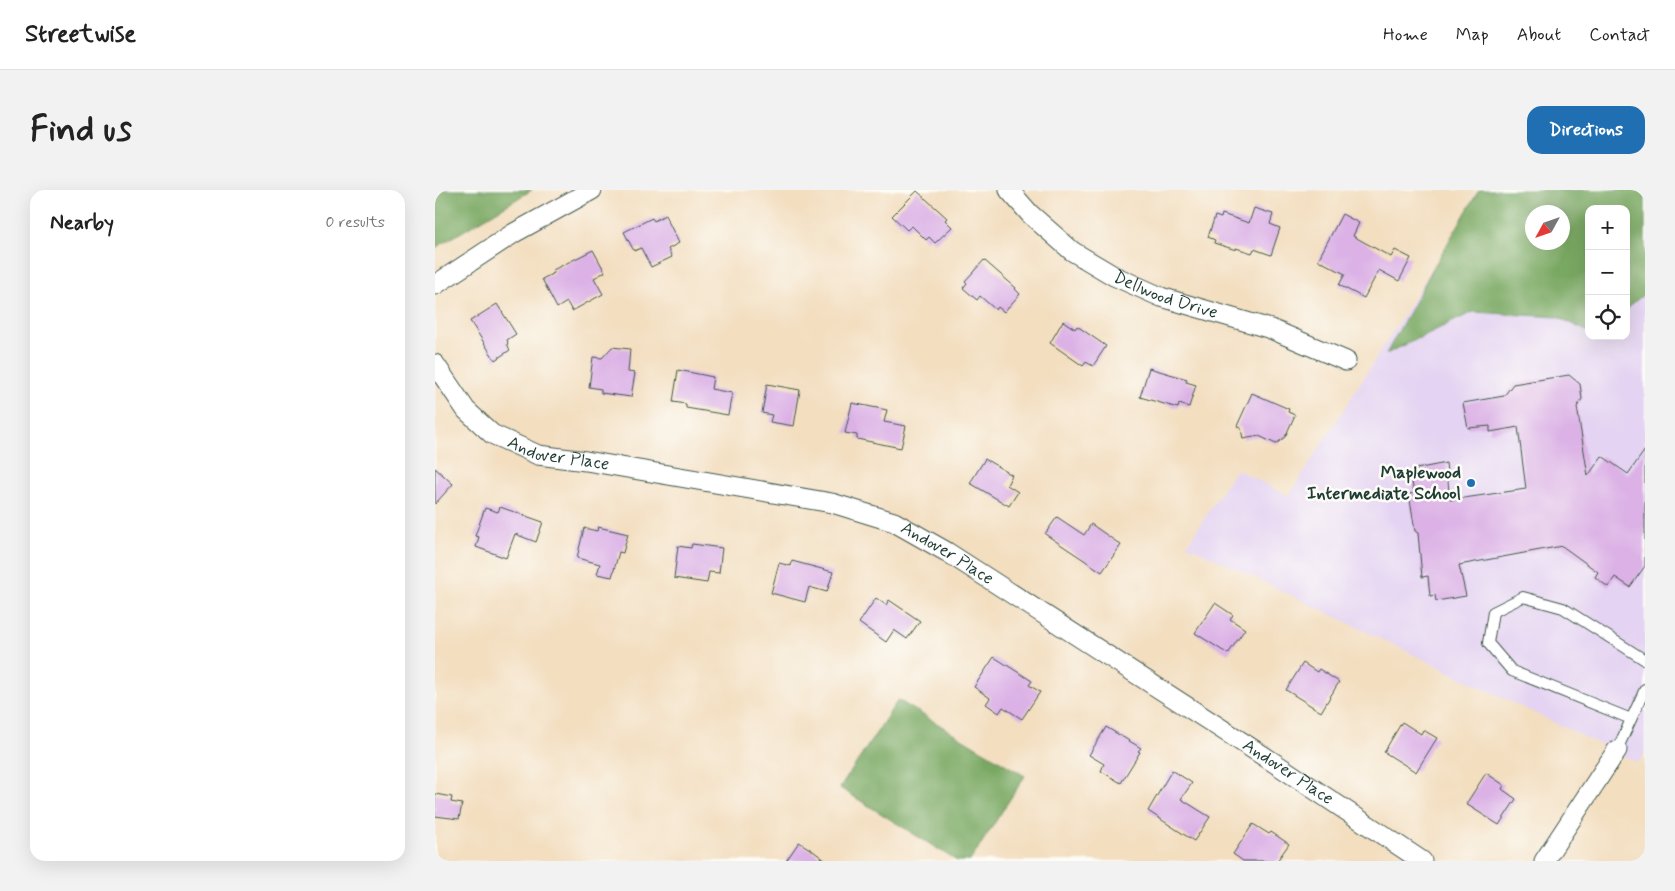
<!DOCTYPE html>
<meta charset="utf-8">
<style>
body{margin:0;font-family:Mynerve,sans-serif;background:#f2f2f2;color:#222}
.controls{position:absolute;right:15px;top:15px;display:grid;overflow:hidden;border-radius:10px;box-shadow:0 5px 20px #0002}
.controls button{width:45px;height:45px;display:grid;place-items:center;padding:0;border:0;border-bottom:1px solid #e0e0e0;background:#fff;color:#222;font:25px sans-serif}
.compass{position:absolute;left:1090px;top:15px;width:45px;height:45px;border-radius:50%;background:#fff;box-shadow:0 5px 20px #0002;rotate:230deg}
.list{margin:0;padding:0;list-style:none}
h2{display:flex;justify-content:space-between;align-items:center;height:65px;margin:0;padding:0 20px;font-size:21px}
h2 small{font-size:16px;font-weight:400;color:#767676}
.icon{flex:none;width:28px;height:28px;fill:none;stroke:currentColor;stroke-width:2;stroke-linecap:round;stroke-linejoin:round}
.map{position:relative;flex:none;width:1210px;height:671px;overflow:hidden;border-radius:15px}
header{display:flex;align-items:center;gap:30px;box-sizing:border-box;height:70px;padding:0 25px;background:#fff;border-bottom:1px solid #e0e0e0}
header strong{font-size:24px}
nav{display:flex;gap:28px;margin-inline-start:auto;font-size:18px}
.intro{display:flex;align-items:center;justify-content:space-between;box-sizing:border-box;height:120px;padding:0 30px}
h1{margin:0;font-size:35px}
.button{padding:12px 22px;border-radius:15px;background:#1f6fb2;color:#fff;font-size:18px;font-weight:700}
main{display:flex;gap:30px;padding:0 30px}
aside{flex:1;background:#fff;border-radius:15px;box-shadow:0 5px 20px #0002}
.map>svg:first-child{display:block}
</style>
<header>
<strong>Streetwise</strong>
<nav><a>Home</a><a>Map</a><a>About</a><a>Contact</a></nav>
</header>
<div class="intro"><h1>Find us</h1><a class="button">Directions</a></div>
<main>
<aside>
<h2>Nearby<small>0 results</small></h2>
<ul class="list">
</ul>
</aside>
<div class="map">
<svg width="1210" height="671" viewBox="0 0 1210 671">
<rect width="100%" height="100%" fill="#fdfcf7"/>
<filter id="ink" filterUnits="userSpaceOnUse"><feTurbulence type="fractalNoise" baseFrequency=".02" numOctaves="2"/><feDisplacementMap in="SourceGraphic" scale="10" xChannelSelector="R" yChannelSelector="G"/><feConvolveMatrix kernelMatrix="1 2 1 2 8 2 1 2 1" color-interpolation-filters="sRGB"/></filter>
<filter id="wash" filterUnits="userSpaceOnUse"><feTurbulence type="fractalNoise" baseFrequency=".0096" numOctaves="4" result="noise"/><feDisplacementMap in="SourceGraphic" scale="20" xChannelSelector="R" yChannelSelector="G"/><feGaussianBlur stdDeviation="1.12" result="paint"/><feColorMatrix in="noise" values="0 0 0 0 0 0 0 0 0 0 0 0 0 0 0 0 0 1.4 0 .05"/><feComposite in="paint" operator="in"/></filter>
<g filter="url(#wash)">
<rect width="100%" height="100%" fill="#f3dec0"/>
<path fill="#e4d3f2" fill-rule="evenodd" d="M 1047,0 L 1210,0 L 1210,563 L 1203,573 L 752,355 L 801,279 L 854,306 ZM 1154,19 L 1191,19 L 1191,146 L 1154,146 ZM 1098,22 L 1128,22 L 1128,52 L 1098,52 Z"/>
<g fill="#79a862" stroke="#4c724b" fill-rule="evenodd">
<path d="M 0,0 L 97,0 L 0,58 Z"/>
<path d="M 1044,0 L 1210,0 L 1210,103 L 1191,119 L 1191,19 L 1154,19 L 1154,142 L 1122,127 L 1038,122 L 951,164 L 998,78 ZM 1128,22 L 1128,52 L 1098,52 L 1098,22 Z"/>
<path d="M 463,510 L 590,586 L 535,671 L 522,671 L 405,598 Z"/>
</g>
<g id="blocks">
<g fill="#dcb2e6">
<path d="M 482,1 L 512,28 L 510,30 L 517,37 L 500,53 L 494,47 L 491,50 L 477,36 L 472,40 L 457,26 Z"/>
<path d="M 819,18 L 838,24 L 835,34 L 845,38 L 836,65 L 819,59 L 817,63 L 801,58 L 801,60 L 779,53 L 780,50 L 773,47 L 780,26 L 786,28 L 787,24 L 814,33 Z"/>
<path d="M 907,24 L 924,33 L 918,46 L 956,67 L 960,60 L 976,68 L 964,91 L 944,80 L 929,108 L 904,95 L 910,84 L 883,70 Z"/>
<path d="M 230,25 L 244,53 L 233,59 L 237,67 L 216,77 L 206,58 L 199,61 L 189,42 L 217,28 L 219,31 Z"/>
<path d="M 158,60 L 170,82 L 159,88 L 168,104 L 137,121 L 132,112 L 122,118 L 107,89 L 119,83 L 118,80 Z"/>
<path d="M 549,70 L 581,98 L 580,99 L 585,104 L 569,122 L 563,117 L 561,120 L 545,106 L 542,110 L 528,98 L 532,93 L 530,91 Z"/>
<path d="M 62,114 L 81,144 L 72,150 L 73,153 L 72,154 L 75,160 L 60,170 L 35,131 Z"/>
<path d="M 628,131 L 640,139 L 642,136 L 671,156 L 658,176 L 651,172 L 648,176 L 615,153 Z"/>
<path d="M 177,157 L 195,159 L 193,182 L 200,183 L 196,207 L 166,203 L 166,199 L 154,197 L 158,167 L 167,168 Z"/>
<path d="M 714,178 L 752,189 L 751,192 L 761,195 L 754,217 L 744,214 L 743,218 L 705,207 Z"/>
<path d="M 243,180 L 278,187 L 276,199 L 297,203 L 293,225 L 251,218 L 251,214 L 238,212 Z"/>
<path d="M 1134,185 L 1145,194 L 1147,209 L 1142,217 L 1153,286 L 1167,266 L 1193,284 L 1210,260 L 1210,376 L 1195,397 L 1180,387 L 1173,397 L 1160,387 L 1163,382 L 1127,356 L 1024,375 L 1031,406 L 1001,411 L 1000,405 L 995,406 L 993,386 L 987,387 L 983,343 L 980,341 L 974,304 L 979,303 L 976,287 L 983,286 L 981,279 L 1011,273 L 1015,310 L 1091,299 L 1083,237 L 1055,242 L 1055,236 L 1033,238 L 1028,213 L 1069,206 L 1078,194 Z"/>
<path d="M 332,194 L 365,200 L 359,236 L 335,232 L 337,225 L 327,223 Z"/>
<path d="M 817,203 L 854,219 L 853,222 L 860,225 L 850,247 L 841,254 L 824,246 L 808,249 L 806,238 L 802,236 Z"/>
<path d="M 417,213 L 452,220 L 449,232 L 471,236 L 466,258 L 422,249 L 422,245 L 410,243 Z"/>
<path d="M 550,269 L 577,285 L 572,295 L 583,302 L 574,316 L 535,293 Z"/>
<path d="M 0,278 L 18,294 L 0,314 Z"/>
<path d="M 65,317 L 108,332 L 101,352 L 80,344 L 71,368 L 41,357 L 44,347 L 40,346 L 50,318 L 63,322 Z"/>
<path d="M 622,327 L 649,345 L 656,334 L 686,355 L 667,382 L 610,344 Z"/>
<path d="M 163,337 L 193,344 L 188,363 L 184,362 L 177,387 L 162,384 L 165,374 L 142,368 L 149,338 L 162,341 Z"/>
<path d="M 257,354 L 287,358 L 284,383 L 274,382 L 272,393 L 239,388 L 243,356 L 256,358 Z"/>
<path d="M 357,371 L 398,382 L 392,402 L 374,397 L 370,412 L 336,403 L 344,373 L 356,376 Z"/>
<path d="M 441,408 L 451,415 L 454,410 L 485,431 L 472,449 L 459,440 L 451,452 L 424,433 Z"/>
<path d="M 780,413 L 798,425 L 795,429 L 810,439 L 793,464 L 760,443 Z"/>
<path d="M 559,467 L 597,491 L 594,495 L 605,502 L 587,529 L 568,517 L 564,523 L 551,514 L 555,508 L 539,497 Z"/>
<path d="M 868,473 L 882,482 L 884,479 L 904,492 L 886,522 L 851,500 Z"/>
<path d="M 967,532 L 986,544 L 988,540 L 1002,548 L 981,582 L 949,562 Z"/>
<path d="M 671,537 L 706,558 L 703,561 L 705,562 L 686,593 L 666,581 L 669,574 L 654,565 Z"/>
<path d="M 737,580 L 757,593 L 746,609 L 775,627 L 759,651 L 713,621 Z"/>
<path d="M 1051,583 L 1069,595 L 1067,599 L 1081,609 L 1064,635 L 1031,614 Z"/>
<path d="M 0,604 L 17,607 L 16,612 L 27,614 L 24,629 L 0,626 Z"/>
<path d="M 818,634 L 834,644 L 836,642 L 854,654 L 842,671 L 808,671 L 798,664 Z"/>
<path d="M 364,652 L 378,661 L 391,671 L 351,671 Z"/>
</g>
</g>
</g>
<g filter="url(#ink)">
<use href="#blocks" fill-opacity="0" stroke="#3f5549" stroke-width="1"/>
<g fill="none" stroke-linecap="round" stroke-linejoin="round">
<g stroke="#3f5549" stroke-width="12">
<g id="service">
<path d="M 1196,529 L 1077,481 L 1053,453 L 1058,422 L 1088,407 L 1128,418 L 1210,470"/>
<path d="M 1182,560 L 1210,499"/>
</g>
</g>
<g stroke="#3f5549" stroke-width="21">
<g id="minor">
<path id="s1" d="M 574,0 L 595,24 L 637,61 L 679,86 L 726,107 L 836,139 L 911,171"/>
<path d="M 0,95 L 79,43 L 157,0"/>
<path id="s2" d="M 0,174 L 31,220 L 57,244 L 103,265 L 151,271 L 397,313 L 459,332 L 512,362 L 841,574 L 987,671"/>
<path d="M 1109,671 L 1182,560"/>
</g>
</g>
<use href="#service" stroke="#fff" stroke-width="10"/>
<use href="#minor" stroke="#fff" stroke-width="19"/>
</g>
</g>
<circle fill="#1f6fb2" stroke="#fdfcf7" stroke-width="2" cx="1036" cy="293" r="5"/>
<g text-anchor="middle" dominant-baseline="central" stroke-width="5" stroke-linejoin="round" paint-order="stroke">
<g font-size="18" fill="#1f3d34" stroke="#fdfcf7">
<text stroke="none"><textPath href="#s1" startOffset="192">Dellwood Drive</textPath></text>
<text stroke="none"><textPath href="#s2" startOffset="161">Andover Place</textPath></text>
<text stroke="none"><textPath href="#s2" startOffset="566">Andover Place</textPath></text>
<text stroke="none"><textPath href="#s2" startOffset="971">Andover Place</textPath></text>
</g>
<g font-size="18" font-weight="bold" fill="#1f3d34" stroke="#fdfcf7" text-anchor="end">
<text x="1026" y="283">Maplewood<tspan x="1026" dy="21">Intermediate School</tspan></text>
</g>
</g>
</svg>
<div class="controls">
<button>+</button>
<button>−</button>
<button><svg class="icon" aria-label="locate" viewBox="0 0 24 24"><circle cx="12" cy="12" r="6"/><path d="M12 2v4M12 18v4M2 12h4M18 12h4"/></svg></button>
</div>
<svg class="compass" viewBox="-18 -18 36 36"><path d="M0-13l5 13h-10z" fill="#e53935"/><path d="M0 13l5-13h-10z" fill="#767676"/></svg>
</div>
</main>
